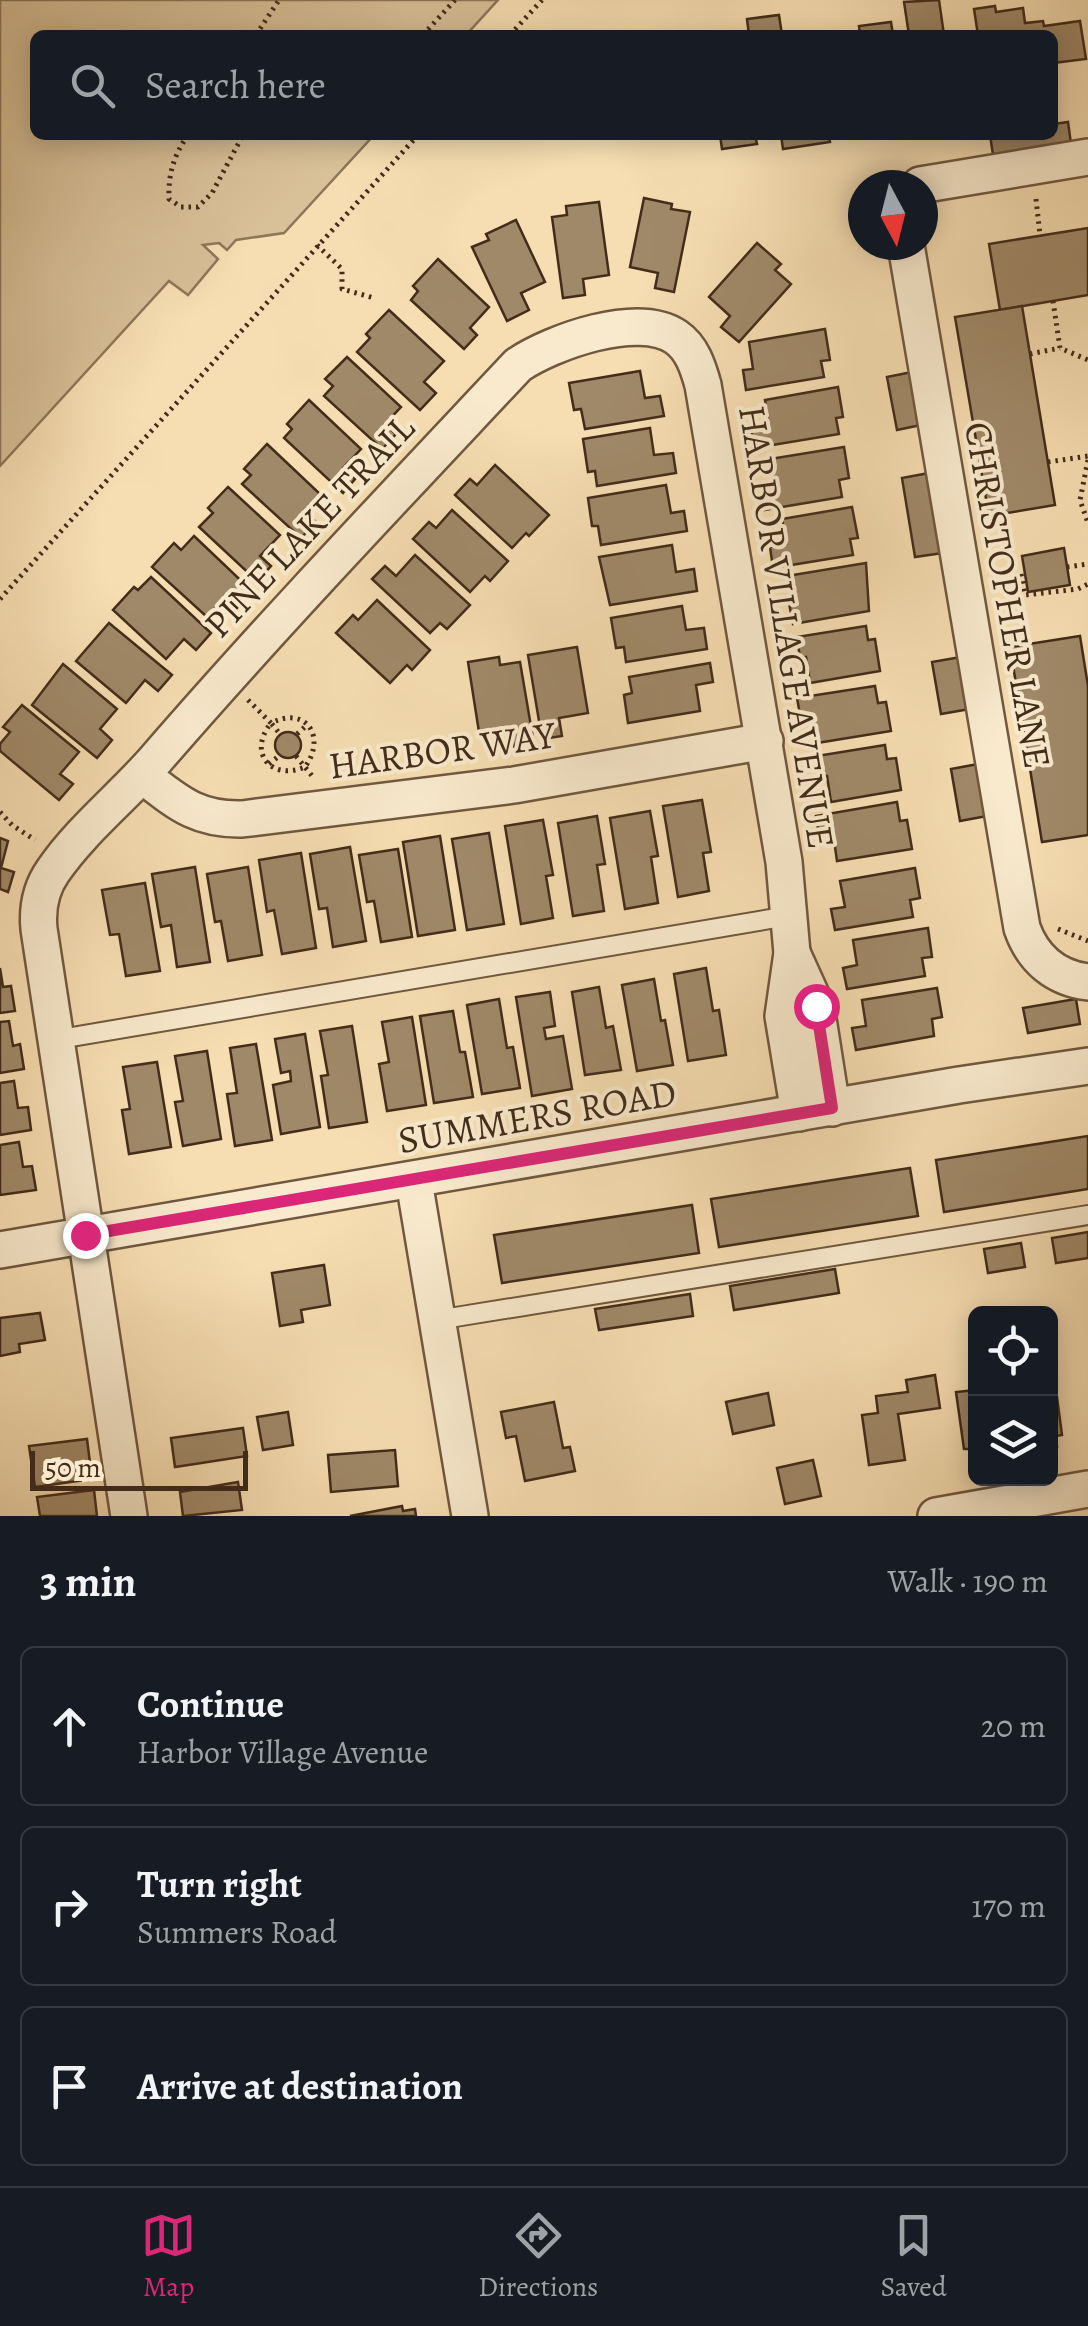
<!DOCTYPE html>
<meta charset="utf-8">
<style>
body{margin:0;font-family:Alegreya,serif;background:#20242c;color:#f1f3f6}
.controls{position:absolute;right:30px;bottom:30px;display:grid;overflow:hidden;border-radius:15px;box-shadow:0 5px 25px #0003}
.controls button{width:90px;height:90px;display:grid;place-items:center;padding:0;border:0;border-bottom:2px solid #363941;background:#171b24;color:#f1f3f6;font:50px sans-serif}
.compass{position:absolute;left:848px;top:170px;width:90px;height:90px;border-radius:50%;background:#171b24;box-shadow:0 5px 25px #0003;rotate:173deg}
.scale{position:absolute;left:30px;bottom:25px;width:218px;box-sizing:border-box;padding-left:10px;border:5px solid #432c19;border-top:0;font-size:28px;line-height:35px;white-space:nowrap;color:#432c19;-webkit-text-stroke:8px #f9eacd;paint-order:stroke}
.stop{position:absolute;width:30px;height:30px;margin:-22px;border:8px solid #db2777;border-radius:50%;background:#fff}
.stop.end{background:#db2777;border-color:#fff;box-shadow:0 2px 10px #0008}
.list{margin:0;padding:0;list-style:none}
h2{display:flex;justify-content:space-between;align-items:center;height:130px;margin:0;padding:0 40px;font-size:42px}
h2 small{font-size:32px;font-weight:400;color:#9ea1a6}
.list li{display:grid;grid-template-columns:65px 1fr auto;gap:30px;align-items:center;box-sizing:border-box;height:160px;margin:0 20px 20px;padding:0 20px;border:2px solid #363941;border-radius:15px}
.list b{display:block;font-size:38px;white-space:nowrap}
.list p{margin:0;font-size:32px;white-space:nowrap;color:#9ea1a6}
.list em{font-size:32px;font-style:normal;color:#9ea1a6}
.icon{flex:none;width:55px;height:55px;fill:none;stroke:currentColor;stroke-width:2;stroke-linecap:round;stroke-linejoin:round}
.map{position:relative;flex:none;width:1088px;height:1516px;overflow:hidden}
.search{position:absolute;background:#171b24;box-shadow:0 5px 25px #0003;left:30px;right:30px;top:30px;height:110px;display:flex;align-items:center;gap:25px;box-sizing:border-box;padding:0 35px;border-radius:15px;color:#9ea1a6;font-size:38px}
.sheet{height:670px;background:#171b24}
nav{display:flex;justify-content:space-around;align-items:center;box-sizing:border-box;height:140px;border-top:2px solid #363941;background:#171b24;font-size:28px;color:#9ea1a6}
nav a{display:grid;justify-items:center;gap:5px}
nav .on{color:#db2777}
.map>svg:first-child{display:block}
</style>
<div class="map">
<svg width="1088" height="1516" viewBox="0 0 1088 1516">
<rect width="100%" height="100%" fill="#f6deb2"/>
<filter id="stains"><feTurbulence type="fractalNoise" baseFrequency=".002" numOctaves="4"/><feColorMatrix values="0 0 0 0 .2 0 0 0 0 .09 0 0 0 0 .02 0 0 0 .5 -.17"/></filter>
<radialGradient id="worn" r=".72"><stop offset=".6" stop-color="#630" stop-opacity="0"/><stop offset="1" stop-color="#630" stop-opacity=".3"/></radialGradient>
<path fill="#d8c098" stroke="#8e7658" stroke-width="2.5" d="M 0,0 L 498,0 L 466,35 L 35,35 L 35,135 L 374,135 L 284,233 L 236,240 L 227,250 L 219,243 L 203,245 L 218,259 L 188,295 L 169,281 L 0,466 Z"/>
<g fill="#a08969" stroke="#432c19" stroke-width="2.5">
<path d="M 939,0 L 944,35 L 909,35 L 904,2 Z"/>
<path d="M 995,6 L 996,12 L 1023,8 L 1025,23 L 1043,21 L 1044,26 L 1080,21 L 1086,59 L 1053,63 L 1053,35 L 978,35 L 974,9 Z"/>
<path d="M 779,15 L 782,35 L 749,35 L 747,19 Z"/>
<path d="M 891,22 L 893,35 L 860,35 L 859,26 Z"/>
<path d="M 1068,122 L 1071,144 L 993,155 L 990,135 L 1053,135 L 1053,124 Z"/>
<path d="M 720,135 L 755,135 L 757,144 L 722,149 Z"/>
<path d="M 781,135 L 829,135 L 830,142 L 783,149 Z"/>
<path d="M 644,198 L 672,204 L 671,209 L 690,212 L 674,292 L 655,288 L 658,273 L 630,267 Z"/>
<path d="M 599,202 L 609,275 L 583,279 L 585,295 L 563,298 L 552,217 L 567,215 L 566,206 Z"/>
<path d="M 516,220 L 545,282 L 521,293 L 529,310 L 507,321 L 472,247 L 489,240 L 486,234 Z"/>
<path d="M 1088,228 L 1088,295 L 1000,310 L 989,244 Z"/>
<path d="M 757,243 L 781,264 L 775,270 L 791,284 L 739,342 L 721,327 L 730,316 L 709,297 Z"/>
<path d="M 438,259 L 489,307 L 470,328 L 477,335 L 464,349 L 411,300 L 418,291 L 413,286 Z"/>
<path d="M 1022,306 L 1055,505 L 989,516 L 955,317 Z"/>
<path d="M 389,310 L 444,361 L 424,382 L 436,393 L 420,410 L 357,352 L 370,338 L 366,334 Z"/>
<path d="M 825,329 L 830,360 L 821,361 L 824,377 L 746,390 L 743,370 L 753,369 L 749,342 Z"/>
<path d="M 347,357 L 401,407 L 385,424 L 396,434 L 382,449 L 324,396 L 333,386 L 325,379 Z"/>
<path d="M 640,371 L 645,398 L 660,396 L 664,416 L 585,429 L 581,409 L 574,410 L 569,383 Z"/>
<path d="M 912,372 L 921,425 L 897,430 L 887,377 Z"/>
<path d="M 838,387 L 843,417 L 836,418 L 839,434 L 754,448 L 751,428 L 769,425 L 765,400 Z"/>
<path d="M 309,400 L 361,449 L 343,468 L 355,479 L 343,493 L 284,438 L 292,429 L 287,424 Z"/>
<path d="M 650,428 L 654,455 L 673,453 L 676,473 L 597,486 L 595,471 L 588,472 L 583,439 Z"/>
<path d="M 267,444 L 320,494 L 304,511 L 316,522 L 301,538 L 242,484 L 251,475 L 244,469 Z"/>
<path d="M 844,447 L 849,478 L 839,480 L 842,497 L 764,510 L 761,489 L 774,486 L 770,459 Z"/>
<path d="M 495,465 L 549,515 L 529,536 L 526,533 L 512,548 L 455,495 L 470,479 L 477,485 Z"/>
<path d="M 929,473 L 943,553 L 915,557 L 902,478 Z"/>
<path d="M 666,485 L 671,513 L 684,511 L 687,531 L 601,545 L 598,526 L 592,526 L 588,498 Z"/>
<path d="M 228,487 L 280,535 L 260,556 L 271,566 L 257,581 L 199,527 L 213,513 L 208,508 Z"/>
<path d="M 852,507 L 858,538 L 850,539 L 853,555 L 773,568 L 770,547 L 786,544 L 782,519 Z"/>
<path d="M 452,510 L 508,561 L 490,581 L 485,576 L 470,592 L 413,539 L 429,522 L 436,528 Z"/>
<path d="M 194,536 L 252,591 L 237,608 L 225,597 L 207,617 L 152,567 L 174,543 L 181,550 Z"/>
<path d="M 672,545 L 676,572 L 694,569 L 697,591 L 610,605 L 599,557 Z"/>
<path d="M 1064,548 L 1070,585 L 1028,592 L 1022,556 Z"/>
<path d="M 415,555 L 470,605 L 447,629 L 440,623 L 430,633 L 372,579 L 385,566 L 396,576 Z"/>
<path d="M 866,563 L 869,611 L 793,624 L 789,603 L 797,602 L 793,575 Z"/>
<path d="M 151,577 L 211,633 L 196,650 L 184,639 L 166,659 L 113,610 L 134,587 L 138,590 Z"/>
<path d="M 377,600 L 430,650 L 412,670 L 407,665 L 390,683 L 336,633 L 353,615 L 358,620 Z"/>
<path d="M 682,606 L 686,630 L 704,628 L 707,649 L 626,662 L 624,647 L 616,648 L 611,618 Z"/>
<path d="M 109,623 L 172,675 L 158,691 L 145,680 L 126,703 L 76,661 Z"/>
<path d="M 866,626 L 868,640 L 875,639 L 880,671 L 810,683 L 806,657 L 800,658 L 797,637 Z"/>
<path d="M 1080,636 L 1088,686 L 1088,835 L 1042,842 L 1010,647 Z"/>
<path d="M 577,647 L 588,713 L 559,718 L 562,736 L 542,739 L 528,655 Z"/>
<path d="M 499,657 L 500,665 L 520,662 L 534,744 L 514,747 L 510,728 L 479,732 L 468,662 Z"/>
<path d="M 961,657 L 970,709 L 941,714 L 932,662 Z"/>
<path d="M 710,663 L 713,682 L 696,685 L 700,711 L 628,723 L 624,695 L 632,693 L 629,677 Z"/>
<path d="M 63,664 L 117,709 L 100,729 L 112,740 L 97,758 L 32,705 Z"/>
<path d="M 875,686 L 878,703 L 886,702 L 891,731 L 817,743 L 813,718 L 801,720 L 797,698 Z"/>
<path d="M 22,705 L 79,752 L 60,774 L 73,784 L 59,800 L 0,751 L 0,744 L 10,732 L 3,727 Z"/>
<circle cx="288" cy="745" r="13"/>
<path d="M 885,745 L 887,759 L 896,758 L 901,790 L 831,802 L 827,776 L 820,777 L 817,756 Z"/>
<path d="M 978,764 L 987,816 L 960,821 L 951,769 Z"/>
<path d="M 702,800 L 711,852 L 703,853 L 709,891 L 678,897 L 663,806 Z"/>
<path d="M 897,802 L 900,821 L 907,820 L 912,849 L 837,861 L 833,833 L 819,836 L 816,816 Z"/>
<path d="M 650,811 L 658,856 L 651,857 L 658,903 L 625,909 L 610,818 Z"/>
<path d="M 597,816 L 605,864 L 597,865 L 604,911 L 573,916 L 558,823 Z"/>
<path d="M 543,820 L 553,875 L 546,876 L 553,918 L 521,924 L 505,826 Z"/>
<path d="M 489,833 L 504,924 L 467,930 L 452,839 Z"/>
<path d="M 440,836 L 455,930 L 418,936 L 403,842 Z"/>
<path d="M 0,838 L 8,841 L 1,868 L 14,872 L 8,892 L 0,889 Z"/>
<path d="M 350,847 L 366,941 L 333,947 L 327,908 L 319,909 L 310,854 Z"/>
<path d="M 398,849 L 412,937 L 381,942 L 374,901 L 367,902 L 359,855 Z"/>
<path d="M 301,853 L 316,948 L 282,954 L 274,910 L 267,912 L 259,860 Z"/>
<path d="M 195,867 L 210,962 L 177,967 L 171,925 L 161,927 L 152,874 Z"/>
<path d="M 248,867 L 262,955 L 228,961 L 221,921 L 215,922 L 207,874 Z"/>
<path d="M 915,868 L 920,898 L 910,900 L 913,917 L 835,930 L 831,909 L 845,907 L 840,881 Z"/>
<path d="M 145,883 L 160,971 L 126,976 L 119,934 L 110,935 L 102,890 Z"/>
<path d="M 928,928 L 932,957 L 922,958 L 925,976 L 847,989 L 843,968 L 857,965 L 853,940 Z"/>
<path d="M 0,968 L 3,987 L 11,986 L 15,1011 L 0,1013 Z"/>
<path d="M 706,968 L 713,1011 L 719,1010 L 726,1055 L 688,1061 L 674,974 Z"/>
<path d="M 654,979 L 661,1021 L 665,1020 L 673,1065 L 637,1071 L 622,985 Z"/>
<path d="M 599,987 L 606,1028 L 613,1026 L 621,1070 L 585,1075 L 572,992 Z"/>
<path d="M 937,988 L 942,1017 L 932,1019 L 934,1036 L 856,1050 L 852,1028 L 866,1026 L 862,1000 Z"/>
<path d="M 550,992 L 555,1026 L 544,1028 L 546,1039 L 563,1036 L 572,1089 L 532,1096 L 516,997 Z"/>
<path d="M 499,999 L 507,1048 L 513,1047 L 520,1088 L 482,1094 L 467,1005 Z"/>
<path d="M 1076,999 L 1080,1024 L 1028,1033 L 1023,1008 Z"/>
<path d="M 453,1011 L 460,1052 L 465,1052 L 473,1097 L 434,1103 L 420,1016 Z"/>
<path d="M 412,1017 L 426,1105 L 387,1111 L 379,1064 L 389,1062 L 382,1022 Z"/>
<path d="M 9,1021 L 13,1046 L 20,1044 L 24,1069 L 0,1073 L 0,1022 Z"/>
<path d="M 352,1026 L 367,1122 L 329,1128 L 321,1076 L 328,1075 L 320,1031 Z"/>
<path d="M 305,1034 L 320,1127 L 281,1134 L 273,1085 L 291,1081 L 290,1071 L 281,1073 L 275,1039 Z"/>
<path d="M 256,1044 L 272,1140 L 235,1146 L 227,1094 L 237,1093 L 230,1048 Z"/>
<path d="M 207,1051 L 221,1139 L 183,1146 L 175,1102 L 183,1101 L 175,1056 Z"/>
<path d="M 157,1062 L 171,1147 L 129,1154 L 122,1110 L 130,1109 L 123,1067 Z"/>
<path d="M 14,1081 L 18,1108 L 28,1107 L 31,1130 L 0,1135 L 0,1083 Z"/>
<path d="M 1088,1136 L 1088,1189 L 944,1212 L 936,1160 Z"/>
<path d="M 19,1142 L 23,1167 L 32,1166 L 36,1190 L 0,1195 L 0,1145 Z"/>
<path d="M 910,1168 L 918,1216 L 719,1247 L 711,1199 Z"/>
<path d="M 692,1205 L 699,1253 L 502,1283 L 494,1235 Z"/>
<path d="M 1088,1232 L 1088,1258 L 1056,1263 L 1052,1238 Z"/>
<path d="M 1021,1243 L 1025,1267 L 988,1273 L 984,1249 Z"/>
<path d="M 324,1265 L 330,1305 L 301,1310 L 303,1322 L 280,1326 L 272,1273 Z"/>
<path d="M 835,1269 L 839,1293 L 734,1310 L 730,1286 Z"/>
<path d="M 690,1294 L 693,1316 L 599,1330 L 595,1309 Z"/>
<path d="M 40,1313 L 45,1340 L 19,1344 L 20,1352 L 0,1356 L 0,1318 Z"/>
<path d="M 935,1375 L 940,1408 L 898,1414 L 905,1460 L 869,1465 L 862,1415 L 878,1413 L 876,1396 L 908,1392 L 906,1380 Z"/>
<path d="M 976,1390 L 976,1449 L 964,1449 L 956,1392 Z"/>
<path d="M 768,1393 L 774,1425 L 733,1434 L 726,1402 Z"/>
<path d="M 1050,1394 L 1051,1398 L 1057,1397 L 1062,1435 L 1056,1436 L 1057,1447 L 1050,1448 Z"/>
<path d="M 554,1402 L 563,1448 L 570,1447 L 575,1471 L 525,1481 L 516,1436 L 506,1438 L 501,1412 Z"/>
<path d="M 288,1412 L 293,1445 L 263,1450 L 257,1417 Z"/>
<path d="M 243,1428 L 247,1456 L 175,1467 L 171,1438 Z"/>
<path d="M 87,1439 L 92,1479 L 35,1487 L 29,1446 Z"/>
<path d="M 395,1450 L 398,1486 L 331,1492 L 328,1455 Z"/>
<path d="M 813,1460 L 821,1496 L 785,1504 L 777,1468 Z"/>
<path d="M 238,1482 L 242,1510 L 183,1516 L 180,1492 Z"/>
<path d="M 94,1490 L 97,1516 L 40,1516 L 37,1497 Z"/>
<path d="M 402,1506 L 403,1511 L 415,1509 L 416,1516 L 350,1516 Z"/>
</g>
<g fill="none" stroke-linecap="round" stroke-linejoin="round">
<g stroke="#70583f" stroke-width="22">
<g id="service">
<path d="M 54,1040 L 788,916"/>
<path d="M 437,1320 L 1088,1215"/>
</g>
</g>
<g stroke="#70583f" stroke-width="40">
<g id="minor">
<path d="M 920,185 L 1088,157"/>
<path d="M 906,245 L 1022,928 C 1033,959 1055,978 1088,982"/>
<path d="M 142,775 C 177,802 196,820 242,819 L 514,785 L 765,741"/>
<path d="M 792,953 L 816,1006 L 832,1108"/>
<path d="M 414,1181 L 470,1516"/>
<path d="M 0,1250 L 959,1085 L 1088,1066"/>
<path d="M 129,1516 L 39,929 C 37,908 41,888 53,871 C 81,830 124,796 156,759 C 273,624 396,495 518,365 C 552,342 638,311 676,337 C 692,348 698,367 703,385 L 784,862 L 792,953 L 783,1016 L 799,1113"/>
<path d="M 936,1516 L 1088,1489"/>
</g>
</g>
<g stroke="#432c19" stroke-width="5" stroke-dasharray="2.5 5" stroke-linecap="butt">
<path d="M 256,35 L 279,0"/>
<path d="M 423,35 L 455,0"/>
<path d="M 510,35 L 542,0"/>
<path d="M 188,135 C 174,155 168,174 169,199 L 181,207 L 198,207 L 212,193 L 243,135"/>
<path d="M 1036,199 L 1040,235"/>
<path d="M 317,245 L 342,269 L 342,289 L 374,298"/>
<path d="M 1053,301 L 1060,348 L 1088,360"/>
<path d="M 1030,354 L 1060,348"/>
<path d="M 1088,460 L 1080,500 L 1088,523"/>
<path d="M 1048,462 L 1088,456"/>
<path d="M 1067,567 L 1088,564"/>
<path d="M 1021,574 L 1025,595 L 1078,589 L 1088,584"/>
<path d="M 0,599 L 418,135"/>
<path d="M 1087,682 L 1088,682"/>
<path d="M 248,700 L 271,723 C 306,705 327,737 305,767 C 271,781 247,753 271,723 L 280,734"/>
<path d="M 297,734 L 307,725"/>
<path d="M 296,756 L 313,777"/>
<path d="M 269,764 L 279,756"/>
<path d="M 0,812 L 12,825 L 35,840"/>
<path d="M 1058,929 L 1088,941"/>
</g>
<use href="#service" stroke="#f9eacd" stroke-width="18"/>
<use href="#minor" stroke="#f9eacd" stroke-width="35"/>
</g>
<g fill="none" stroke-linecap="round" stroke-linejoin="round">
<path stroke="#db2777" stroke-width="12" d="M 85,1235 L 832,1108 L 816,1006"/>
</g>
<g text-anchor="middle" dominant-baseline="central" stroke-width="8" stroke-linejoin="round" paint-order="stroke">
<g font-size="38" fill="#432c19" stroke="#f9eacd">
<text transform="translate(309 526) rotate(-47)">PINE LAKE TRAIL</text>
<text transform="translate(1008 595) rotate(80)">CHRISTOPHER LANE</text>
<text transform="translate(787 627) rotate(81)">HARBOR VILLAGE AVENUE</text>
<text transform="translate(442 750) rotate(-8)">HARBOR WAY</text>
<text transform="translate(537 1116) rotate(-10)">SUMMERS ROAD</text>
</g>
</g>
<rect width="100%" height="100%" filter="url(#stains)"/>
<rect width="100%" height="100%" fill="url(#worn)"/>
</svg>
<div class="controls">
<button><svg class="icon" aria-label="locate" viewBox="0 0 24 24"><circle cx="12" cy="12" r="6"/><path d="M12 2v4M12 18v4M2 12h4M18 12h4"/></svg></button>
<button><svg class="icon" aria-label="layers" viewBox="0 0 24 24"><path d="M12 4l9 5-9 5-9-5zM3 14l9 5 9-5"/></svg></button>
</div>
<svg class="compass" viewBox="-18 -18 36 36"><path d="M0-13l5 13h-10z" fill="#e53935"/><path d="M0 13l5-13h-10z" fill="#9ea1a6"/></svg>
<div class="scale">50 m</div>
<div class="stop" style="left:816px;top:1006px"></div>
<div class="stop end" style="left:85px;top:1235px"></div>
<div class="search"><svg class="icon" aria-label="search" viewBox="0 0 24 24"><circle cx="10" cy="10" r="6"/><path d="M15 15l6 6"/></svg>Search here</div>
</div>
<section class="sheet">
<h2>3 min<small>Walk · 190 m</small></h2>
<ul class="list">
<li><svg class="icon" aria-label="ahead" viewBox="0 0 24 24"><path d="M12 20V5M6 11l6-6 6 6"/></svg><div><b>Continue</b><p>Harbor Village Avenue</p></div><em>20 m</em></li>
<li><svg class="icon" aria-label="right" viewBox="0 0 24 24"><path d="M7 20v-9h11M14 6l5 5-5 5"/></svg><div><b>Turn right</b><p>Summers Road</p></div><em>170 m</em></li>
<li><svg class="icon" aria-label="arrive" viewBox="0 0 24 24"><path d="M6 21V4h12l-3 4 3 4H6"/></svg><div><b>Arrive at destination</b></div></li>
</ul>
</section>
<nav>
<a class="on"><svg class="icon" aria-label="map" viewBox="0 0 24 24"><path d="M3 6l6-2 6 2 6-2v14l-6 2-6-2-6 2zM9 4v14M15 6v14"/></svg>Map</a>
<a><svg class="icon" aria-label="directions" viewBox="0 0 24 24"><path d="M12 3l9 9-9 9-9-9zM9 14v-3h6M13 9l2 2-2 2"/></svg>Directions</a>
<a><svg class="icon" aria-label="saved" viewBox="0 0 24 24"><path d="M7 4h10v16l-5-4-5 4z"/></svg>Saved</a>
</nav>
